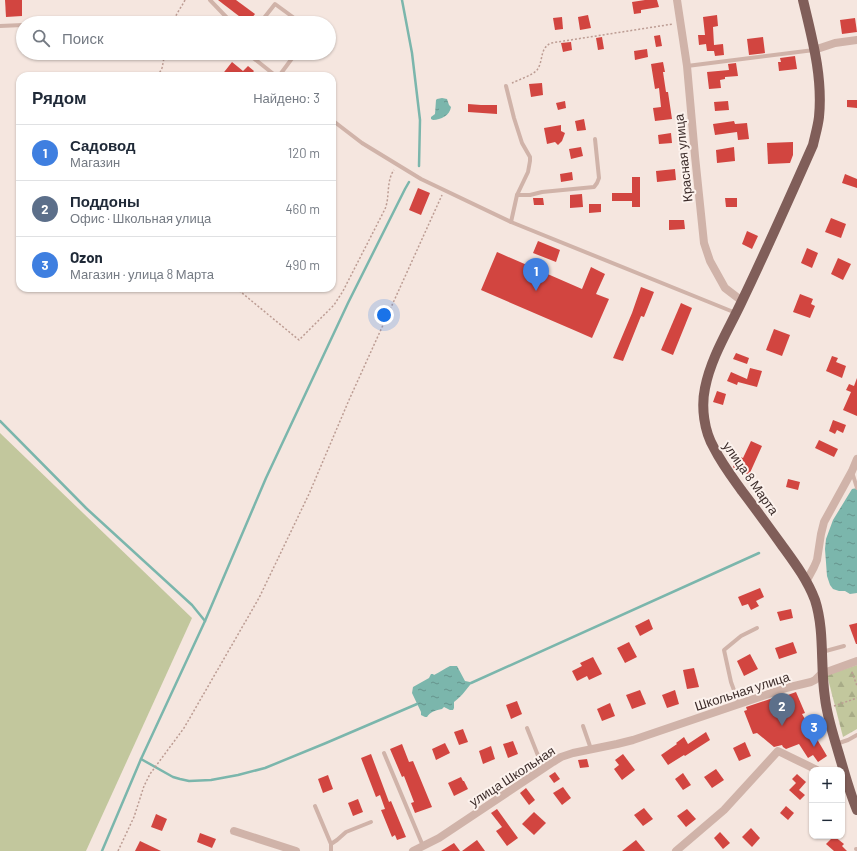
<!DOCTYPE html>
<html lang="ru">
<meta charset="utf-8">
<style>
body{margin:0;font-family:Barlow,sans-serif;background:#f2f2f3;color:#1f2937}
.controls{position:absolute;right:12px;bottom:12px;display:grid;overflow:hidden;border-radius:8px;box-shadow:0 1px 3px #0004}
.controls button{width:36px;height:36px;display:grid;place-items:center;padding:0;border:0;border-bottom:1px solid #e0e1e3;background:#fff;color:#1f2937;font:20px sans-serif}
.you{position:absolute;left:384px;top:315px;width:14px;height:14px;margin:-10px;border:3px solid #fff;border-radius:50%;background:#1a73e8;box-shadow:0 0 0 6px #1a73e833}
.badge{display:grid;place-items:center;width:26px;height:26px;border-radius:50%;background:#111827;color:#fff;font-size:13px;font-weight:700}
.pin{position:absolute;translate:-50% -33px;filter:drop-shadow(0 1px 2px #0008)}
.pin::after{content:'';position:absolute;top:21px;width:14px;height:12px;background:inherit;clip-path:polygon(0 0,100% 0,50% 100%)}
.list{margin:0;padding:0;list-style:none}
h2{display:flex;justify-content:space-between;align-items:center;height:52px;margin:0;padding:0 16px;font-size:17px}
h2 small{font-size:13px;font-weight:400;color:#747a83}
.list li{display:grid;grid-template-columns:26px 1fr auto;gap:12px;align-items:center;box-sizing:border-box;height:56px;padding:0 16px;border-top:1px solid #e0e1e3}
.list b{display:block;font-size:15px;white-space:nowrap}
.list p{margin:0;font-size:13px;white-space:nowrap;color:#747a83}
.list em{font-size:13px;font-style:normal;color:#747a83}
.icon{flex:none;width:22px;height:22px;fill:none;stroke:currentColor;stroke-width:2;stroke-linecap:round;stroke-linejoin:round}
.map{position:relative;flex:none;width:857px;height:851px;overflow:hidden}
.search{position:absolute;background:#fff;box-shadow:0 1px 3px #0004;left:16px;top:16px;width:320px;height:44px;display:flex;align-items:center;gap:10px;box-sizing:border-box;padding:0 14px;border-radius:22px;color:#747a83;font-size:15px}
.panel{position:absolute;background:#fff;box-shadow:0 1px 3px #0004;left:16px;top:72px;width:320px;height:220px;border-radius:12px}
.map>svg:first-child{display:block}
</style>
<div class="map">
<svg width="857" height="851" viewBox="0 0 857 851">
<defs>
<pattern id="forest-firs" width="22" height="20" patternUnits="userSpaceOnUse"><rect width="22" height="20" fill="#c2c79d"/><path d="M5 1l3.5 6h-7zM16 11l3.5 6h-7z" fill="#a8ab87"/></pattern>
<pattern id="water-ripples" width="26" height="14" patternUnits="userSpaceOnUse"><rect width="26" height="14" fill="#7bb6ac"/><path d="M2 4q2-2 4 0t4 0M15 11q2-2 4 0t4 0" fill="none" stroke="#66948c"/></pattern>
</defs>
<rect width="100%" height="100%" fill="#f5e6df"/>
<path fill="#c2c79d" d="M 0,433 L 192,618 L 86,851 L 0,851 Z"/>
<path fill="url(#forest-firs)" d="M 857,665 L 857,729 L 843,737 L 827,675 Z"/>
<g fill="url(#water-ripples)">
<path d="M 442,98 L 447,99 L 449,105 L 451,107 C 450,115 441,120 433,120 L 431,119 L 431,117 L 435,114 L 436,100 L 437,99 Z"/>
<path d="M 857,488 L 857,593 L 850,594 L 845,591 L 839,591 L 833,589 L 830,585 L 827,576 L 825,549 L 826,539 L 833,520 L 852,489 Z"/>
<path d="M 450,666 L 457,666 L 465,681 L 470,682 L 471,684 L 470,685 C 465,691 461,697 454,702 L 454,708 L 453,710 L 450,710 L 444,707 L 442,709 C 436,710 430,712 427,717 L 425,717 L 421,715 L 421,712 L 412,693 L 413,687 L 429,678 L 431,674 L 433,674 L 434,675 C 440,672 444,669 450,666 Z"/>
</g>
<g fill="none" stroke-linecap="round" stroke-linejoin="round">
<g stroke="#7bb6ac" stroke-width="2.5">
<path d="M 402,0 L 412,53 L 420,120 L 419,166"/>
<path d="M 0,421 L 86,508 L 192,605 L 205,621"/>
<path d="M 471,683 L 759,553"/>
<path d="M 141,759 L 173,777 L 180,779 L 189,781 L 211,780 L 238,775 L 265,768 L 326,743 L 417,704"/>
<path d="M 102,851 L 141,759 L 205,621 L 266,478 L 348,303 L 405,189 L 409,182"/>
</g>
</g>
<g fill="#d24540">
<path d="M 5,0 L 22,0 L 22,16 L 6,17 Z"/>
<path d="M 218,0 L 236,0 L 255,14 L 248,23 Z"/>
<path d="M 645,0 L 657,0 L 659,7 L 641,10 L 641,13 L 634,14 L 632,2 Z"/>
<path d="M 588,15 L 591,28 L 580,30 L 578,17 Z"/>
<path d="M 717,15 L 718,26 L 713,27 L 714,45 L 723,44 L 724,55 L 715,56 L 714,51 L 707,51 L 706,44 L 699,45 L 698,35 L 705,35 L 703,17 Z"/>
<path d="M 562,17 L 563,29 L 555,30 L 553,18 Z"/>
<path d="M 855,18 L 857,32 L 842,34 L 840,20 Z"/>
<path d="M 660,35 L 662,46 L 656,47 L 654,36 Z"/>
<path d="M 602,37 L 604,49 L 598,50 L 596,38 Z"/>
<path d="M 763,37 L 765,53 L 749,55 L 747,39 Z"/>
<path d="M 571,42 L 572,50 L 563,52 L 561,43 Z"/>
<path d="M 647,49 L 648,57 L 635,60 L 634,51 Z"/>
<path d="M 795,56 L 797,69 L 779,71 L 778,62 L 781,62 L 780,58 Z"/>
<path d="M 232,62 L 243,71 L 248,66 L 254,71 L 250,76 L 221,76 Z"/>
<path d="M 663,62 L 665,72 L 663,72 L 666,92 L 668,92 L 672,119 L 655,121 L 653,108 L 661,107 L 659,88 L 655,89 L 651,64 Z"/>
<path d="M 736,63 L 738,76 L 725,77 L 725,79 L 720,80 L 721,88 L 709,89 L 707,72 L 729,70 L 728,64 Z"/>
<path d="M 542,83 L 543,95 L 531,97 L 529,84 Z"/>
<path d="M 847,100 L 857,100 L 857,108 L 847,107 Z"/>
<path d="M 565,101 L 566,108 L 558,110 L 556,103 Z"/>
<path d="M 728,101 L 729,110 L 715,111 L 714,102 Z"/>
<path d="M 468,104 L 481,105 L 497,105 L 497,114 L 468,112 Z"/>
<path d="M 584,119 L 586,130 L 577,131 L 575,121 Z"/>
<path d="M 734,121 L 735,124 L 747,123 L 749,139 L 738,140 L 737,132 L 715,135 L 713,124 Z"/>
<path d="M 561,125 L 561,131 L 565,133 L 562,141 L 558,145 L 555,142 L 547,144 L 544,128 Z"/>
<path d="M 671,133 L 672,143 L 659,144 L 658,135 Z"/>
<path d="M 793,142 L 793,155 L 790,163 L 768,164 L 767,143 Z"/>
<path d="M 581,147 L 583,156 L 571,159 L 569,149 Z"/>
<path d="M 734,147 L 735,161 L 717,163 L 716,150 Z"/>
<path d="M 675,169 L 676,180 L 657,182 L 656,171 Z"/>
<path d="M 572,172 L 573,180 L 561,182 L 560,174 Z"/>
<path d="M 845,174 L 857,179 L 857,188 L 842,183 Z"/>
<path d="M 632,177 L 640,177 L 640,207 L 632,207 L 632,201 L 612,201 L 612,193 L 632,193 Z"/>
<path d="M 418,188 L 430,193 L 421,215 L 409,210 Z"/>
<path d="M 582,194 L 583,207 L 570,208 L 570,195 Z"/>
<path d="M 533,198 L 543,198 L 544,205 L 534,205 Z"/>
<path d="M 725,198 L 737,198 L 737,207 L 726,207 Z"/>
<path d="M 589,204 L 601,204 L 601,212 L 589,213 Z"/>
<path d="M 831,218 L 846,224 L 841,238 L 825,232 Z"/>
<path d="M 669,220 L 684,220 L 685,229 L 669,230 Z"/>
<path d="M 747,231 L 758,236 L 752,249 L 742,244 Z"/>
<path d="M 538,241 L 560,250 L 556,262 L 533,253 Z"/>
<path d="M 807,248 L 818,253 L 812,268 L 801,263 Z"/>
<path d="M 497,252 L 582,289 L 591,267 L 605,274 L 596,294 L 609,299 L 592,338 L 576,331 L 481,290 Z"/>
<path d="M 838,258 L 851,264 L 843,280 L 831,274 Z"/>
<path d="M 641,287 L 654,292 L 644,317 L 641,316 L 623,361 L 613,358 L 632,313 Z"/>
<path d="M 800,294 L 813,299 L 811,304 L 815,306 L 810,318 L 793,312 Z"/>
<path d="M 681,303 L 692,308 L 673,355 L 661,350 Z"/>
<path d="M 774,329 L 790,335 L 782,356 L 766,350 Z"/>
<path d="M 736,353 L 749,358 L 747,364 L 733,359 Z"/>
<path d="M 832,356 L 838,358 L 836,362 L 846,366 L 842,378 L 826,371 Z"/>
<path d="M 750,368 L 762,371 L 757,387 L 738,382 L 737,385 L 727,381 L 731,372 L 747,379 Z"/>
<path d="M 857,378 L 857,416 L 843,410 L 851,392 L 846,390 L 849,384 L 854,386 Z"/>
<path d="M 717,391 L 726,394 L 723,405 L 713,402 Z"/>
<path d="M 833,420 L 846,425 L 843,433 L 837,430 L 835,434 L 829,431 Z"/>
<path d="M 819,440 L 838,449 L 834,457 L 815,448 Z"/>
<path d="M 751,441 L 762,446 L 749,475 L 734,468 L 733,467 L 738,456 L 743,458 Z"/>
<path d="M 788,479 L 800,482 L 798,490 L 786,487 Z"/>
<path d="M 760,588 L 764,597 L 756,601 L 759,606 L 751,610 L 748,604 L 742,606 L 738,597 Z"/>
<path d="M 791,609 L 793,618 L 780,621 L 777,612 Z"/>
<path d="M 649,619 L 653,629 L 640,636 L 635,626 Z"/>
<path d="M 857,623 L 857,644 L 856,644 L 849,625 Z"/>
<path d="M 629,642 L 637,657 L 625,663 L 617,648 Z"/>
<path d="M 793,642 L 797,653 L 779,659 L 775,648 Z"/>
<path d="M 750,654 L 758,669 L 744,676 L 737,661 Z"/>
<path d="M 593,657 L 602,674 L 589,680 L 587,676 L 577,681 L 572,671 L 582,666 L 580,663 Z"/>
<path d="M 694,668 L 699,687 L 687,689 L 683,670 Z"/>
<path d="M 640,690 L 646,704 L 632,709 L 626,695 Z"/>
<path d="M 675,690 L 679,704 L 667,708 L 662,695 Z"/>
<path d="M 796,692 L 805,713 L 802,714 L 827,756 L 818,762 L 813,755 L 808,758 L 799,744 L 786,749 L 783,747 L 782,745 L 774,747 L 757,733 L 753,734 L 744,711 L 747,710 L 746,707 L 785,694 L 785,696 Z"/>
<path d="M 517,701 L 522,714 L 511,719 L 506,705 Z"/>
<path d="M 610,703 L 615,716 L 602,721 L 597,709 Z"/>
<path d="M 463,729 L 468,742 L 459,745 L 454,732 Z"/>
<path d="M 706,732 L 710,740 L 685,756 L 684,755 L 668,765 L 661,755 L 677,744 L 676,743 L 684,737 L 688,744 Z"/>
<path d="M 513,741 L 518,754 L 508,758 L 503,744 Z"/>
<path d="M 745,742 L 751,756 L 739,761 L 733,748 Z"/>
<path d="M 445,743 L 450,753 L 436,760 L 432,749 Z"/>
<path d="M 402,744 L 409,762 L 413,761 L 432,807 L 415,813 L 411,803 L 414,802 L 404,776 L 402,777 L 390,749 Z"/>
<path d="M 491,746 L 495,759 L 483,764 L 479,751 Z"/>
<path d="M 371,754 L 389,802 L 391,801 L 406,837 L 397,840 L 395,835 L 392,837 L 381,810 L 385,809 L 380,795 L 376,797 L 361,758 Z"/>
<path d="M 623,754 L 635,770 L 622,780 L 614,769 L 619,765 L 615,760 Z"/>
<path d="M 587,759 L 589,767 L 580,768 L 578,760 Z"/>
<path d="M 716,769 L 724,780 L 712,788 L 704,777 Z"/>
<path d="M 555,772 L 560,779 L 554,783 L 549,776 Z"/>
<path d="M 683,773 L 691,785 L 683,790 L 675,779 Z"/>
<path d="M 797,774 L 806,782 L 799,790 L 805,795 L 800,800 L 789,790 L 796,783 L 792,779 Z"/>
<path d="M 328,775 L 333,789 L 323,793 L 318,779 Z"/>
<path d="M 461,777 L 463,781 L 464,781 L 468,789 L 454,796 L 448,783 Z"/>
<path d="M 563,787 L 571,798 L 562,805 L 553,793 Z"/>
<path d="M 526,788 L 535,800 L 529,805 L 520,793 Z"/>
<path d="M 358,799 L 363,812 L 353,816 L 348,803 Z"/>
<path d="M 786,806 L 794,813 L 788,820 L 780,813 Z"/>
<path d="M 644,808 L 653,819 L 643,826 L 634,815 Z"/>
<path d="M 497,809 L 518,838 L 507,846 L 496,831 L 502,827 L 491,813 Z"/>
<path d="M 687,809 L 696,819 L 686,827 L 677,816 Z"/>
<path d="M 534,812 L 546,823 L 534,835 L 522,824 Z"/>
<path d="M 156,814 L 167,819 L 162,831 L 151,827 Z"/>
<path d="M 751,828 L 760,838 L 752,847 L 742,837 Z"/>
<path d="M 720,832 L 730,843 L 723,849 L 714,838 Z"/>
<path d="M 200,833 L 216,839 L 212,848 L 197,842 Z"/>
<path d="M 834,836 L 844,844 L 842,846 L 847,851 L 834,851 L 826,844 Z"/>
<path d="M 477,840 L 485,851 L 462,851 Z"/>
<path d="M 636,840 L 645,851 L 622,851 Z"/>
<path d="M 140,841 L 161,851 L 135,851 Z"/>
<path d="M 454,843 L 460,851 L 441,851 Z"/>
</g>
<g fill="none" stroke-linecap="round" stroke-linejoin="round">
<g stroke="#bc9c93" stroke-width="1.5" stroke-dasharray="2 2" stroke-linecap="butt">
<path d="M 173,23 C 175,15 181,8 185,0"/>
<path d="M 158,76 L 162,68 L 165,53"/>
<path d="M 512,83 C 518,80 533,75 537,70 C 544,60 539,49 551,43 L 673,24"/>
<path d="M 236,288 L 299,340 L 334,305 L 343,291 L 385,209 C 390,197 386,181 394,170"/>
<path d="M 852,672 L 857,686"/>
<path d="M 834,706 L 857,698"/>
<path d="M 118,851 L 134,817 L 144,786 L 150,774 L 184,728 L 259,598 L 309,494 L 349,400 L 442,195"/>
</g>
<g stroke="#d0b3a9" stroke-width="4">
<path d="M 210,0 L 232,23"/>
<path d="M 260,23 L 275,4 L 301,23"/>
<path d="M 0,26 L 23,25"/>
<path d="M 247,53 L 276,76"/>
<path d="M 687,66 L 814,50"/>
<path d="M 279,76 L 296,53"/>
<path d="M 506,86 L 514,118 L 522,143 L 530,157 L 530,161 L 528,172 L 517,195 L 511,222"/>
<path d="M 332,120 L 362,143 L 421,179 L 511,222 L 736,313"/>
<path d="M 517,195 L 530,195 L 542,192 L 594,187 L 597,183 L 599,178 L 595,139"/>
<path d="M 852,472 L 857,488"/>
<path d="M 822,652 L 844,646"/>
<path d="M 739,704 L 731,682 L 724,650 L 741,636 L 757,628"/>
<path d="M 583,726 L 591,749"/>
<path d="M 527,728 L 543,768"/>
<path d="M 836,744 L 848,740 L 857,735"/>
<path d="M 384,753 L 423,846"/>
<path d="M 315,806 L 331,844 L 331,851"/>
<path d="M 331,844 L 337,840 L 346,832 L 371,822"/>
<path d="M 856,849 L 857,849"/>
</g>
<g stroke="#d0b3a9" stroke-width="8">
<path d="M 677,0 L 687,66 L 695,156 L 704,243 L 710,261 L 725,288 L 742,301"/>
<path d="M 814,50 L 835,43 L 857,40"/>
<path d="M 807,580 L 814,567 L 817,560 L 821,534 L 824,522 L 852,471 L 857,459"/>
<path d="M 234,831 L 296,851"/>
<path d="M 413,851 L 439,838 L 553,762 L 561,757 L 573,753 L 617,744 L 633,740 L 786,688 L 811,682 L 815,680 L 821,674 L 857,661"/>
<path d="M 676,851 L 724,810 L 778,751 L 817,770"/>
</g>
<path stroke="#805e59" stroke-width="10" d="M 803,0 C 812,38 823,77 819,117 C 818,126 815,136 813,145 C 790,197 767,249 742,301 C 729,329 711,357 705,388 C 701,407 704,431 714,448 C 722,464 732,477 742,491 C 755,508 768,526 781,544 C 794,562 807,579 815,600 C 825,631 820,666 825,698 C 827,716 833,734 838,751 C 844,771 849,791 857,810"/>
</g>
<g text-anchor="middle" dominant-baseline="central" stroke-width="4" stroke-linejoin="round" paint-order="stroke">
<g font-size="13" fill="#3c2c2a" stroke="#fcf2ed">
<text transform="translate(683 158) rotate(-96)">Красная улица</text>
<text transform="translate(751 478) rotate(55)">улица 8 Марта</text>
<text transform="translate(742 691) rotate(-18)">Школьная улица</text>
<text transform="translate(512 776) rotate(-33)">улица Школьная</text>
</g>
</g>
</svg>
<div class="controls">
<button>+</button>
<button>−</button>
</div>
<div class="you"></div>
<div class="pin badge" style="left:536px;top:291px;background:#3f7fe0">1</div>
<div class="pin badge" style="left:782px;top:726px;background:#5c6f8a">2</div>
<div class="pin badge" style="left:814px;top:747px;background:#3f7fe0">3</div>
<div class="search"><svg class="icon" aria-label="search" viewBox="0 0 24 24"><circle cx="10" cy="10" r="6"/><path d="M15 15l6 6"/></svg>Поиск</div>
<section class="panel">
<h2>Рядом<small>Найдено: 3</small></h2>
<ul class="list">
<li><span class="badge" style="background:#3f7fe0">1</span><div><b>Садовод</b><p>Магазин</p></div><em>120 m</em></li>
<li><span class="badge" style="background:#5c6f8a">2</span><div><b>Поддоны</b><p>Офис · Школьная улица</p></div><em>460 m</em></li>
<li><span class="badge" style="background:#3f7fe0">3</span><div><b>Ozon</b><p>Магазин · улица 8 Марта</p></div><em>490 m</em></li>
</ul>
</section>
</div>
